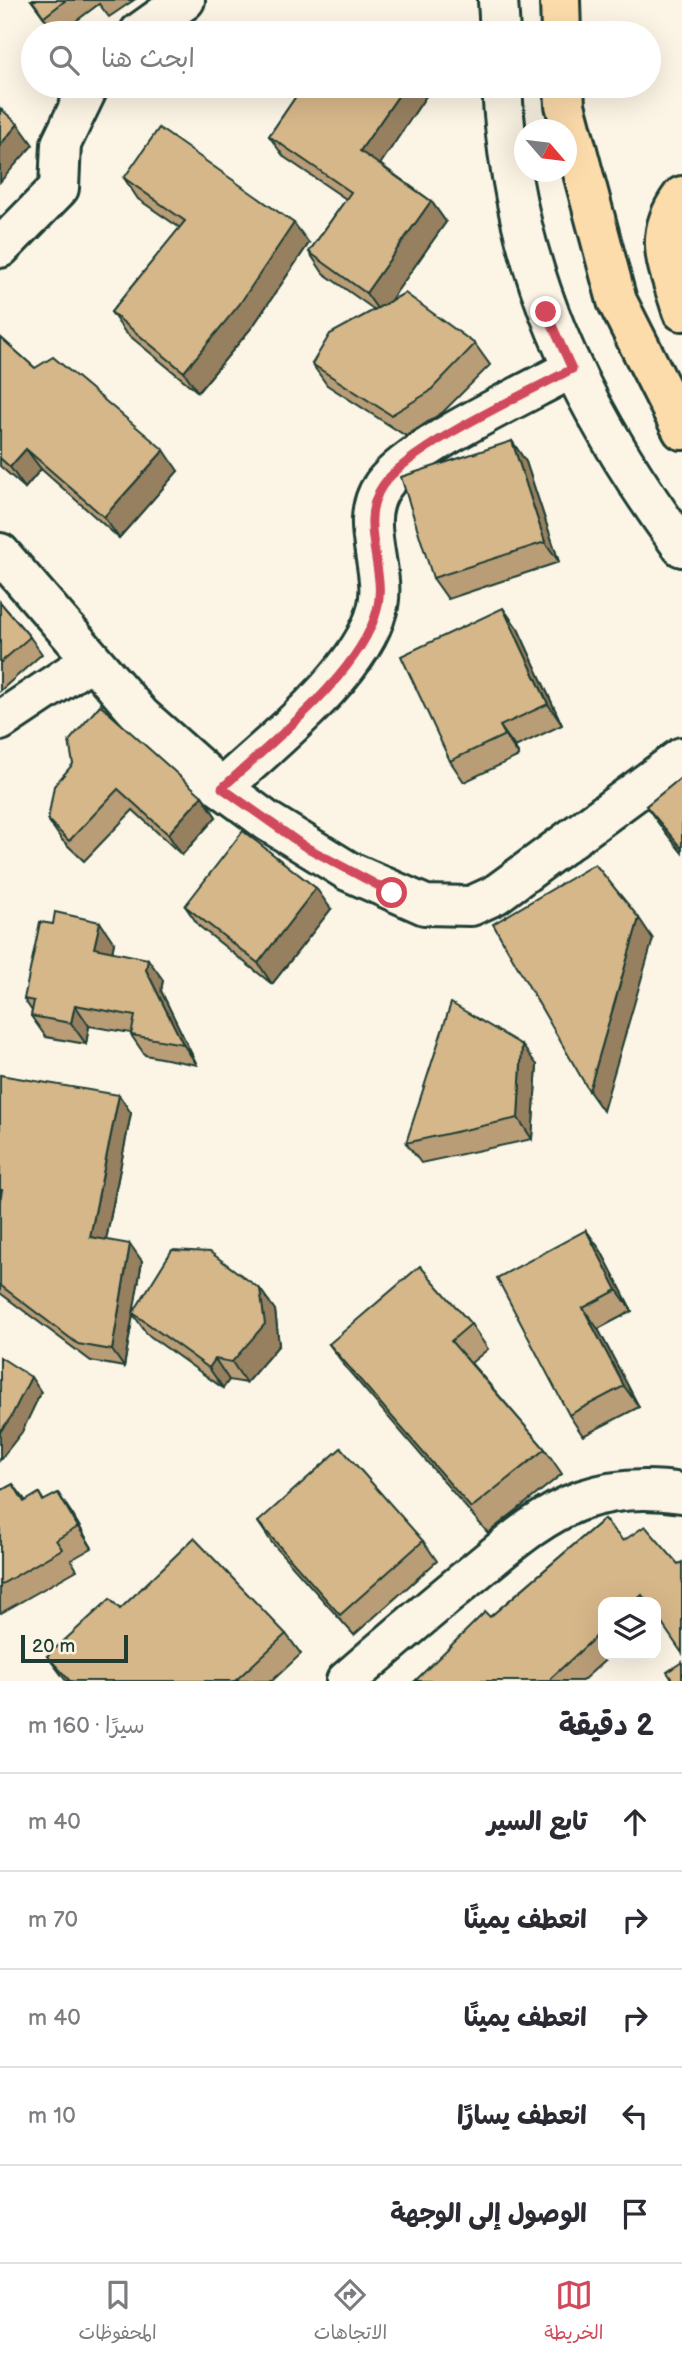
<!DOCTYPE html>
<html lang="ar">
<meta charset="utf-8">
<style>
body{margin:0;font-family:"Balsamiq Sans","Playpen Sans Arabic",sans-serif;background:#f2f2f3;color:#2b2b33;direction:rtl}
.controls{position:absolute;right:21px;bottom:21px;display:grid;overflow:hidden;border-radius:14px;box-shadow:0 7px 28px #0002}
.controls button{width:63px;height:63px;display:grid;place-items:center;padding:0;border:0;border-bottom:2px solid #e1e1e2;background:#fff;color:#2b2b33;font:35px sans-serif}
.compass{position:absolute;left:514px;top:119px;width:63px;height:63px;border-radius:50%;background:#fff;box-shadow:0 7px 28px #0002;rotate:118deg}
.scale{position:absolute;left:21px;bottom:18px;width:107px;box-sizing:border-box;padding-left:7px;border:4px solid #1f3d34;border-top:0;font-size:19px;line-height:24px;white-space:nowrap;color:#1f3d34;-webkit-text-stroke:5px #fcf5e5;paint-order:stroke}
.stop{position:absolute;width:21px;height:21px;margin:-16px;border:5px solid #d1495b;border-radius:50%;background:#fff}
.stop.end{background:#d1495b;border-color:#fff;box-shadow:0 2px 7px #0008}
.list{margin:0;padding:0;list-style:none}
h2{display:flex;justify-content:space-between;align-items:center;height:91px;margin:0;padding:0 28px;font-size:30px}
h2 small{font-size:23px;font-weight:400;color:#7c7c81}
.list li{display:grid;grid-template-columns:46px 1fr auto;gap:21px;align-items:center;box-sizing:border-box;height:98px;padding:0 28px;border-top:2px solid #e1e1e2}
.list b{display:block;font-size:26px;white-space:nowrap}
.list em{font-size:23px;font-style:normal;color:#7c7c81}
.icon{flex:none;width:38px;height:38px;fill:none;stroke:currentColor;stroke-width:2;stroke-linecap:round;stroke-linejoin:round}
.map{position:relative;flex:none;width:682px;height:1681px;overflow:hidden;direction:ltr}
.search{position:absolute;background:#fff;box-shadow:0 7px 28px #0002;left:21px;right:21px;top:21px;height:77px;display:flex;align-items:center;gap:18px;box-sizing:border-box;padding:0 24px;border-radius:38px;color:#7c7c81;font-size:26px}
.sheet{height:581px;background:#fff}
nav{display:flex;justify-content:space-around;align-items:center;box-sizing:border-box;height:98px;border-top:2px solid #e1e1e2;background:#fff;font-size:19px;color:#7c7c81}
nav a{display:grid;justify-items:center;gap:4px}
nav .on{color:#d1495b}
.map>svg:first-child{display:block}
</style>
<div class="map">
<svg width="682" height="1681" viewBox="0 0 682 1681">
<rect width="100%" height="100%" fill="#fcf5e5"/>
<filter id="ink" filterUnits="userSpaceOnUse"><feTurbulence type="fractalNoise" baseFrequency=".0143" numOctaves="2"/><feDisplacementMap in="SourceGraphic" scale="14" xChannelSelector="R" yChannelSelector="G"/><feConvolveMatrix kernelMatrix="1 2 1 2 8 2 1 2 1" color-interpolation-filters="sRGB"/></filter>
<g filter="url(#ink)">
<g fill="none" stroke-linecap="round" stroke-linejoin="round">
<g stroke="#1f3d34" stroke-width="44">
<g id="minor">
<path d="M 498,0 L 500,33"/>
<path d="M 139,33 L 185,0"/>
<path d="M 502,86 C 511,265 577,404 682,547"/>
<path d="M 0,248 L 59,188 L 61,144 L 89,86"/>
<path d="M 0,553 L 141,716 L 222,788 L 267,821 L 348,871 L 425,905 L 471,906 L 495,895 L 682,757"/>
<path d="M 0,721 L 90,661"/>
<path d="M 222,788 C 269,744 361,673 377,610 C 388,569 356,523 383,485 C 410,447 526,394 571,369"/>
<path d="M 346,1681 C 385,1647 424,1614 464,1581 C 500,1552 538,1516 582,1500 C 614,1489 649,1488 682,1493"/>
</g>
</g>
<g stroke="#1f3d34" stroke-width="44">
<g id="highway">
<path d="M 560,0 L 561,33"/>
<path d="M 564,86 L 565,105 L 617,301 L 682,430"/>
<path d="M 682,196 C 651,238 669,266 682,311"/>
</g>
</g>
<use href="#minor" stroke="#fcf5e5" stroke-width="38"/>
<use href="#highway" stroke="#fddcac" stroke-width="38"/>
</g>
<g fill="#b89d77" stroke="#1f3d34" stroke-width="2">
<path d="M 31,0 L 134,0 L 109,17 L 99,4 L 60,33 L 55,33 Z"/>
<path d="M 303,86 L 423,86 L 428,93 L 380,164 L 431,201 L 446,222 L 389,302 L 475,344 L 490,365 L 443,412 L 406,436 L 327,385 L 312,364 L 375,310 L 323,273 L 309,252 L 346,199 L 284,157 L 269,136 Z"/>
<path d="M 124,178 L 309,243 L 253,326 L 198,392 L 125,332 L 111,312 L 180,228 L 138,199 Z"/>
<path d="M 0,337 L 35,368 L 178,471 L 119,538 L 41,469 L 25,488 L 0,466 Z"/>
<path d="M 512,441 L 526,462 L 559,562 L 448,599 L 433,578 Z"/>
<path d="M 0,602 L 30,637 L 42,654 L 0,691 Z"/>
<path d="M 518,629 L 562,725 L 515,747 L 519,756 L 464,782 L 450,761 Z"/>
<path d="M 73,764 L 202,796 L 216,817 L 182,855 L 133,810 L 84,861 L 62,840 L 48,820 Z"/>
<path d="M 682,777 L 682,853 L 661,827 L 646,806 Z"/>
<path d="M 185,906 L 331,909 L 272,984 L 199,926 Z"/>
<path d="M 114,943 L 112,952 L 163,980 L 161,991 L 197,1065 L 145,1055 L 131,1035 L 131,1033 L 89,1026 L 86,1044 L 46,1037 L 31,1016 L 32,1011 L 24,999 Z"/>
<path d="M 537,1065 L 532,1139 L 421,1163 L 406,1143 Z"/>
<path d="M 0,1075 L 131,1113 L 106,1240 L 142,1261 L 133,1312 L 260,1289 L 275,1310 L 279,1345 L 246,1383 L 229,1380 L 223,1388 L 147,1334 L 133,1314 L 124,1367 L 91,1361 L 0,1293 Z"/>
<path d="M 586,1230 L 601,1251 L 632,1311 L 598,1329 L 639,1407 L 583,1436 L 569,1415 Z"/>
<path d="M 471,1324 L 488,1349 L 471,1363 L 545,1449 L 562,1474 L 488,1533 L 347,1369 L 329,1344 Z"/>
<path d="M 13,1484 L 26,1501 L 39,1493 L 44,1501 L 58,1493 L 72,1514 L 92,1548 L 71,1560 L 77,1570 L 1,1613 L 0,1612 L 0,1491 Z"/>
<path d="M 604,1519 L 656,1602 L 603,1602 L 603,1655 L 611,1655 L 582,1681 L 415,1681 Z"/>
<path d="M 258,1522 L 423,1541 L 437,1561 L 354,1635 L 272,1543 Z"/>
<path d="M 120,1609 L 286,1634 L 301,1654 L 272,1681 L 66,1681 L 47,1656 Z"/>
</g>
<g fill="#968061" stroke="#1f3d34" stroke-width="2">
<path d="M 405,86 L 423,86 L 428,93 L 375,172 L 360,151 Z"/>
<path d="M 18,124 L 33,145 L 0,182 L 0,145 Z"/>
<path d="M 431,201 L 446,222 L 381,314 L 366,293 Z"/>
<path d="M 294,223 L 309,243 L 253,326 L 198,392 L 184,372 Z"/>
<path d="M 512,441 L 526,462 L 559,562 L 545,542 Z"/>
<path d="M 26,449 L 41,469 L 25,488 L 10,467 Z"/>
<path d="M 164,450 L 178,471 L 119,538 L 104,517 Z"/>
<path d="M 503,608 L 518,629 L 562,725 L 548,704 Z"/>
<path d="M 500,726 L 515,747 L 519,756 L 505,735 Z"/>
<path d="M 202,796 L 216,817 L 182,855 L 168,834 Z"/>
<path d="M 316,888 L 331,909 L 272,984 L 258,963 Z"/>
<path d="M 639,918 L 653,939 L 603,1111 L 589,1091 Z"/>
<path d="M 100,922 L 114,943 L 109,969 L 94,948 Z"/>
<path d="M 148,959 L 163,980 L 161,991 L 197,1065 L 183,1044 L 146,970 Z"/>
<path d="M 75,1005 L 89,1026 L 86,1044 L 71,1023 Z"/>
<path d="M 522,1045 L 537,1065 L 532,1139 L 518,1118 Z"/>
<path d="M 119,1095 L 131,1113 L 103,1255 L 90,1237 Z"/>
<path d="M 586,1230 L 601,1251 L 632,1311 L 617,1290 Z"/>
<path d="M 130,1244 L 142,1261 L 124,1367 L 112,1350 Z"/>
<path d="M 260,1289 L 275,1310 L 279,1345 L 246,1383 L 232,1362 Z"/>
<path d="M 583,1308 L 598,1329 L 639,1407 L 624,1386 Z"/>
<path d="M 215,1359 L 229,1380 L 223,1388 L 209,1368 Z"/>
<path d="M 31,1377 L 41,1392 L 22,1432 L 0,1460 L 0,1432 Z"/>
<path d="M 58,1493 L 72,1514 L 92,1548 L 78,1527 Z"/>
</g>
<g fill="#d6b78a" stroke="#1f3d34" stroke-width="2">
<path d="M 32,0 L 66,0 L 44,17 Z"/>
<path d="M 303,86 L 405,86 L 360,151 L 431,201 L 366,293 L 309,252 L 351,192 L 269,136 Z"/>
<path d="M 0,108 L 18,124 L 0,145 Z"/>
<path d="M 159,128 L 294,223 L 239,305 L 184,372 L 111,312 L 185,221 L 124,178 Z"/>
<path d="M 405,293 L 475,344 L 429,392 L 391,415 L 312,364 L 330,334 Z"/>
<path d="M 0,337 L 35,368 L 53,357 L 164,450 L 104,517 L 26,449 L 10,467 L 0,458 Z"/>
<path d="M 512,441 L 545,542 L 433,578 L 401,477 Z"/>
<path d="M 0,602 L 30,637 L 0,663 Z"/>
<path d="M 503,608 L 548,704 L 500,726 L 505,735 L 450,761 L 401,656 Z"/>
<path d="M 100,705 L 202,796 L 168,834 L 118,789 L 69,841 L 48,820 L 54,786 L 73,764 L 69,741 Z"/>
<path d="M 682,777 L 682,849 L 646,806 Z"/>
<path d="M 243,831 L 316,888 L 258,963 L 185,906 Z"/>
<path d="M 595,864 L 639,918 L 589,1091 L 493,924 Z"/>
<path d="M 55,912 L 100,922 L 94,948 L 148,959 L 146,970 L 183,1044 L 131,1035 L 135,1016 L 75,1005 L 71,1023 L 31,1016 L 34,1001 L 24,999 L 40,922 L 53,924 Z"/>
<path d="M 451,1003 L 522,1045 L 518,1118 L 406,1143 Z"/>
<path d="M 0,1075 L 119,1095 L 90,1237 L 130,1244 L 112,1350 L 78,1344 L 0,1285 L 0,1202 L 2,1190 L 0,1190 Z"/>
<path d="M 586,1230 L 617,1290 L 583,1308 L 624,1386 L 569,1415 L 497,1278 Z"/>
<path d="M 172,1250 L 210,1252 L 260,1289 L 265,1324 L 232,1362 L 215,1359 L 209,1368 L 133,1313 Z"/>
<path d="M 420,1266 L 471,1324 L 451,1341 L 545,1449 L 471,1508 L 329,1344 Z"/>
<path d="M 0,1357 L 31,1377 L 11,1417 L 0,1432 Z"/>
<path d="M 341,1448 L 423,1541 L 340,1615 L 258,1522 Z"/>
<path d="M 13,1484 L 24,1502 L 39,1493 L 43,1501 L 58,1493 L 78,1527 L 56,1540 L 62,1549 L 0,1585 L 0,1491 Z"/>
<path d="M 604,1519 L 623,1541 L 645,1526 L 678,1564 L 682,1562 L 682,1653 L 656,1615 L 656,1602 L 647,1602 L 642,1595 L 634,1602 L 603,1602 L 603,1630 L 551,1678 L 551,1681 L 415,1681 L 485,1612 L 490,1617 Z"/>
<path d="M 194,1538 L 286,1634 L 235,1681 L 70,1681 L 47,1656 L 110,1599 L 120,1609 Z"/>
<path d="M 682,1662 L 682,1681 L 673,1681 L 667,1672 Z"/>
</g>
</g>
<g fill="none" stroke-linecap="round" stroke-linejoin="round" filter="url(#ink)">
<path stroke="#d1495b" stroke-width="9" d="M 392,893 L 304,846 L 222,788 C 269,744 361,673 377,610 C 388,570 356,523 383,485 C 411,446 525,394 572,369 L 546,312"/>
</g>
</svg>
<div class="controls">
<button><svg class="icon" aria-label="layers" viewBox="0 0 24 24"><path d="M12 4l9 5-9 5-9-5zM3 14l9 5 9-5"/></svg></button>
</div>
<svg class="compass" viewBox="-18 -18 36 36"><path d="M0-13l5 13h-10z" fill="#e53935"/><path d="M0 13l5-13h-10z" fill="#7c7c81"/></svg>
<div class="scale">20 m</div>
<div class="stop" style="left:392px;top:893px"></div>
<div class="stop end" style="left:546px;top:312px"></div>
<div class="search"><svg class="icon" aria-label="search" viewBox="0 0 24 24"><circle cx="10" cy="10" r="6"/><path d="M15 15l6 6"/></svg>ابحث هنا</div>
</div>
<section class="sheet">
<h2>2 دقيقة<small>سيرًا · 160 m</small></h2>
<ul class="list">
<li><svg class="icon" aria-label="ahead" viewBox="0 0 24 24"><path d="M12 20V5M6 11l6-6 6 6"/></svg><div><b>تابع السير</b></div><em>40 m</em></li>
<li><svg class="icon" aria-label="right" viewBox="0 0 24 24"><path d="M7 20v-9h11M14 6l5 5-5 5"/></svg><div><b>انعطف يمينًا</b></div><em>70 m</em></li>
<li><svg class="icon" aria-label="right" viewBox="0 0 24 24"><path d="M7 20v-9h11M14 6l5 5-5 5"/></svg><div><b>انعطف يمينًا</b></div><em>40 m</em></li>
<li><svg class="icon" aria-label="left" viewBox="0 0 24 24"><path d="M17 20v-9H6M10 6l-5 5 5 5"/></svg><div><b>انعطف يسارًا</b></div><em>10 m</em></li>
<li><svg class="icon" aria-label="arrive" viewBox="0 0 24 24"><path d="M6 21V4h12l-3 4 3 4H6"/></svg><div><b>الوصول إلى الوجهة</b></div></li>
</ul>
</section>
<nav>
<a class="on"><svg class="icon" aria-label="map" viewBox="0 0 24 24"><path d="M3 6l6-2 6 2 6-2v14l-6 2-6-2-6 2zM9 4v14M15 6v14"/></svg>الخريطة</a>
<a><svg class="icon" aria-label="directions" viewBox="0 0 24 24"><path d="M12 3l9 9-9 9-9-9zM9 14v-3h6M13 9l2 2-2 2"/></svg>الاتجاهات</a>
<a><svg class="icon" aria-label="saved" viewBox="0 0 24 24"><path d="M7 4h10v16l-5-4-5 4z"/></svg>المحفوظات</a>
</nav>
